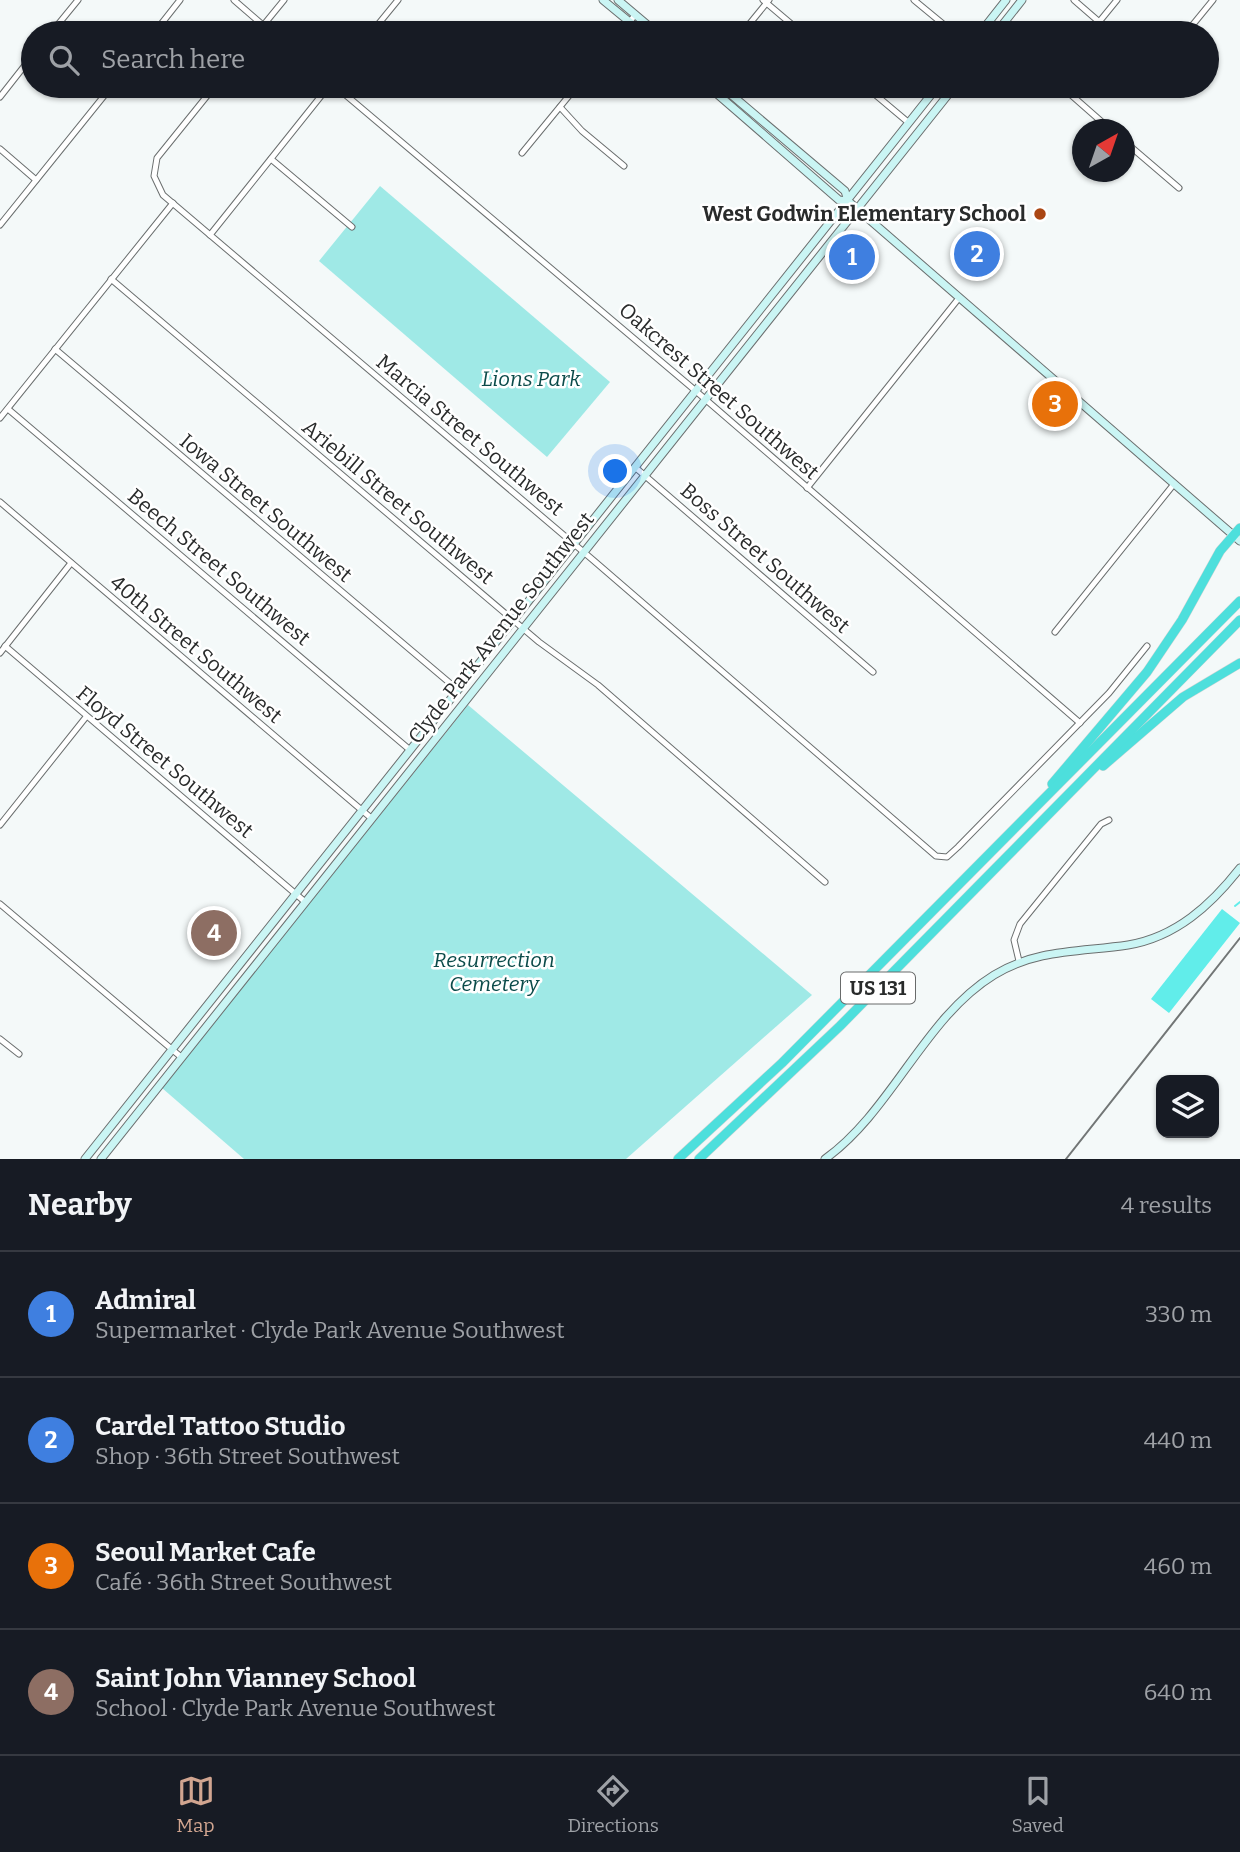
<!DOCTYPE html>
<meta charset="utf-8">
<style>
body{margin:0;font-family:Bitter,serif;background:#20242c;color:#f1f3f6}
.controls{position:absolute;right:21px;bottom:21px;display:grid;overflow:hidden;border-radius:14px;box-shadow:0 2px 5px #0004}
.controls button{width:63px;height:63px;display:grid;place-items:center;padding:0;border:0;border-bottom:2px solid #363941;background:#171b24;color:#f1f3f6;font:35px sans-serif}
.compass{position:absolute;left:1072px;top:119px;width:63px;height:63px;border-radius:50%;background:#171b24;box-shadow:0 2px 5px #0004;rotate:40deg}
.you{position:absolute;left:616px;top:472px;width:24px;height:24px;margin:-18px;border:5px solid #fff;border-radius:50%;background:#1a73e8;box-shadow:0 0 0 10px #1a73e833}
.badge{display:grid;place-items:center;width:46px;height:46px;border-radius:50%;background:#d1a590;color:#fff;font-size:23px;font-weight:700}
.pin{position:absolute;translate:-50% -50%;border:4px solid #fff;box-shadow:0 2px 7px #0006}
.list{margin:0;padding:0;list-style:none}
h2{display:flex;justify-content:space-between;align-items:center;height:91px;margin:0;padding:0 28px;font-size:30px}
h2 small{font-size:23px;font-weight:400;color:#9ea1a6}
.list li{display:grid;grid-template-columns:46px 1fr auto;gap:21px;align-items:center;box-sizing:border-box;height:126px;padding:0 28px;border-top:2px solid #363941}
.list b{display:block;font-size:26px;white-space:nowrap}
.list p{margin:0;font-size:23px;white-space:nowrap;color:#9ea1a6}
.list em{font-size:23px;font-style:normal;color:#9ea1a6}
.icon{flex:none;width:38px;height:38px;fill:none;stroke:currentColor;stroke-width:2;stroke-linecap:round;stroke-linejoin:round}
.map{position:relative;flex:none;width:1240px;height:1159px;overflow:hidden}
.search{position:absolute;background:#171b24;box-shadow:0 2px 5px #0004;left:21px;right:21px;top:21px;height:77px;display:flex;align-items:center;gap:18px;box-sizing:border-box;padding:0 24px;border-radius:38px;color:#9ea1a6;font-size:26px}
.sheet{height:595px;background:#171b24}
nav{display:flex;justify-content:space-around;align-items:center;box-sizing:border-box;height:98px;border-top:2px solid #363941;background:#171b24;font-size:19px;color:#9ea1a6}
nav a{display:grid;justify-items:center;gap:4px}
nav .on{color:#d1a590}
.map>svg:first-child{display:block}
</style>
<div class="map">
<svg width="1240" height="1159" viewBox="0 0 1240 1159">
<rect width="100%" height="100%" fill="#f4f9f9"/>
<g fill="#9fe9e6">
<path d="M 380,186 L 610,382 L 547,457 L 319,261 Z"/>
<path d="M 468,705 L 812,995 L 626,1159 L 244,1159 L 162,1088 Z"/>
</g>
<path fill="#61edea" d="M 1222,909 L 1240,923 L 1169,1013 L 1151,999 Z"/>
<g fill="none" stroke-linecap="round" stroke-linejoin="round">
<path stroke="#61edea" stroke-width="2" d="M 1235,906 L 1240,902"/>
<g stroke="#6b6f6f" stroke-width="7">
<g id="street">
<path d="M 234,0 L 272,33"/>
<path d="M 763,0 L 802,33"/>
<path d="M 914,0 L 954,33"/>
<path d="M 1074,0 L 1112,33"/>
<path d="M 1099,22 L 1117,0"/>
<path d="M 51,33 L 78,0"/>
<path d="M 154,33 L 180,0"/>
<path d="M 257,33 L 284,0"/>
<path d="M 371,33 L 398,0"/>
<path d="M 621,33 L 635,15"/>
<path d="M 742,33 L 769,0"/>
<path d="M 1186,33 L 1213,0"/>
<path d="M 215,86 L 157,158 L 154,176 L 163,195 L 593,560 L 936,856 L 947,857 L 958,847 L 1109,693 L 1147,646"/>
<path d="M 865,86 L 909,123"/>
<path d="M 1061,86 L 1111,130"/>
<path d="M 1173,86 L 1183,94"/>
<path d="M 0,97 L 33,55"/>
<path d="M 560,107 L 582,131 L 624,166"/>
<path d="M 1124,141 L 1179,188"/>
<path d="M 0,149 L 36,180"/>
<path d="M 522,153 L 577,86"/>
<path d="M 271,159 L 352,227"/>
<path d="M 0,225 L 112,86"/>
<path d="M 210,235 L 325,91 L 333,88 L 341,91 L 690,386 L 1080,723"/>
<path d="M 111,279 L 539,642 L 598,685 L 825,882"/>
<path d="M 55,349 L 458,690"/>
<path d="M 8,409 L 410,750"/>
<path d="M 0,418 L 173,203"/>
<path d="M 636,468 L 873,672"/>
<path d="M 807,488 L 959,298"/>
<path d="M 0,502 L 371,818"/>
<path d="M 1055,632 L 1174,484"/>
<path d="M 5,646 L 304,901"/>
<path d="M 0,653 L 71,563"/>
<path d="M 0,825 L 86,717"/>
<path d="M 0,904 L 181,1057"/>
<path d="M 1019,961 L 1014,940 L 1020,924 L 1101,824 L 1109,820"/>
<path d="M 0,1039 L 19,1054"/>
</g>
</g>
<g stroke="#6b6f6f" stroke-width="9">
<g id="secondary">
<path d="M 603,0 L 643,33"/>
<path d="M 618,0 L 657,33"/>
<path d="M 980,33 L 1006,0"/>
<path d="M 996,33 L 1022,0"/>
<path d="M 708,86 L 839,200 L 848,201"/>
<path d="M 721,86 L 845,191 L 848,201 L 1240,541"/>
<path d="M 85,1159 L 938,86"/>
<path d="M 101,1159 L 955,86"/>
<path d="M 825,1159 C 892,1111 924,1018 994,975 C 1036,949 1081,952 1128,945 C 1176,937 1211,905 1240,868"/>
</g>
</g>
<g stroke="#d4d5d5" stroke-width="10">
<g id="highway">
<path d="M 1103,766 L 1183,697 L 1240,663"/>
<path d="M 1052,784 L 1147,672 L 1182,620 L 1220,551 L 1240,528"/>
<path d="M 678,1159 L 782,1063 L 1240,601"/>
<path d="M 699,1159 L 840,1026 L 1240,620"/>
</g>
</g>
<use href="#street" stroke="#fff" stroke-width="5"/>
<use href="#secondary" stroke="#caf5f4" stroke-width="7"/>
<use href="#highway" stroke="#4ddfdc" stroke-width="9"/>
<path stroke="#727676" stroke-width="2" d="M 1066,1159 L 1240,938"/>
</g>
<circle fill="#aa4613" stroke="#fff" stroke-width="2.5" cx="1040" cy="214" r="7"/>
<g text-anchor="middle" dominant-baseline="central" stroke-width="5" stroke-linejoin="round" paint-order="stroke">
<rect fill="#fff" stroke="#696b6b" stroke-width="2" x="841" y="972.5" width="74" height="31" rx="5"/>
<g font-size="19" font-weight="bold" fill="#292b2b">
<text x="878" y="988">US 131</text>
</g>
<g font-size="21" font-weight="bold" fill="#292b2b" stroke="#fff" text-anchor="end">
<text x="1026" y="214">West Godwin Elementary School</text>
</g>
<g font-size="21" font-style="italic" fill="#0b4b4a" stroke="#fff">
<text x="531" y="379">Lions Park</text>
<text x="494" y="960">Resurrection<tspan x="494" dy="24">Cemetery</tspan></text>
</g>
<g font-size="21" fill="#292b2b" stroke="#fff">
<text transform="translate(719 391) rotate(41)">Oakcrest Street Southwest</text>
<text transform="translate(470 435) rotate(40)">Marcia Street Southwest</text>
<text transform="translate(398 502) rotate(40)">Ariebill Street Southwest</text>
<text transform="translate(266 508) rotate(40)">Iowa Street Southwest</text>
<text transform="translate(765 558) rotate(41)">Boss Street Southwest</text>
<text transform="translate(219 567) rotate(40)">Beech Street Southwest</text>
<text transform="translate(501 628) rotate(-52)">Clyde Park Avenue Southwest</text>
<text transform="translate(196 649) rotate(40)">40th Street Southwest</text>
<text transform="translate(165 762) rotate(40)">Floyd Street Southwest</text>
</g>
</g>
</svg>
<div class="controls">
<button><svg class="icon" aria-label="layers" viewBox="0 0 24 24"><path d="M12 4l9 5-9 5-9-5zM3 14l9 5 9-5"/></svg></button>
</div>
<svg class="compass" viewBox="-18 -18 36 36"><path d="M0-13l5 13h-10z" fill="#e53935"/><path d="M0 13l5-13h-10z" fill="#9ea1a6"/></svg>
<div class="you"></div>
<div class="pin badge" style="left:852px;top:257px;background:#3f7fe0">1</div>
<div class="pin badge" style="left:977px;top:254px;background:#3f7fe0">2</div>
<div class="pin badge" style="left:1055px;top:404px;background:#e8710a">3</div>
<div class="pin badge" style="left:214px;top:933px;background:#8d6e63">4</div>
<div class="search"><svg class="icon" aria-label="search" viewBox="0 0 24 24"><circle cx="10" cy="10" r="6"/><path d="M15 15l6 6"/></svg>Search here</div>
</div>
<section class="sheet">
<h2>Nearby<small>4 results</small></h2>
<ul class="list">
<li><span class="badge" style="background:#3f7fe0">1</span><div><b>Admiral</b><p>Supermarket · Clyde Park Avenue Southwest</p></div><em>330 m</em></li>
<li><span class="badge" style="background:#3f7fe0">2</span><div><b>Cardel Tattoo Studio</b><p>Shop · 36th Street Southwest</p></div><em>440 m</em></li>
<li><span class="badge" style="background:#e8710a">3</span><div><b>Seoul Market Cafe</b><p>Café · 36th Street Southwest</p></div><em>460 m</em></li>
<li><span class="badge" style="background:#8d6e63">4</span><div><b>Saint John Vianney School</b><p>School · Clyde Park Avenue Southwest</p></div><em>640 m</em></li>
</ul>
</section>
<nav>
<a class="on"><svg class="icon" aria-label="map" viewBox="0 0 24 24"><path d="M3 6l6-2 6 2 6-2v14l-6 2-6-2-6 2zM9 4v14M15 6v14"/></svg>Map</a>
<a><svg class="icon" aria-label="directions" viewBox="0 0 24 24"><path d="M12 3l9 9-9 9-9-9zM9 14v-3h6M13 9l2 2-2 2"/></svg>Directions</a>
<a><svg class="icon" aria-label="saved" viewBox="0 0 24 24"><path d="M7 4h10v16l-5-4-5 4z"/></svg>Saved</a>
</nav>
